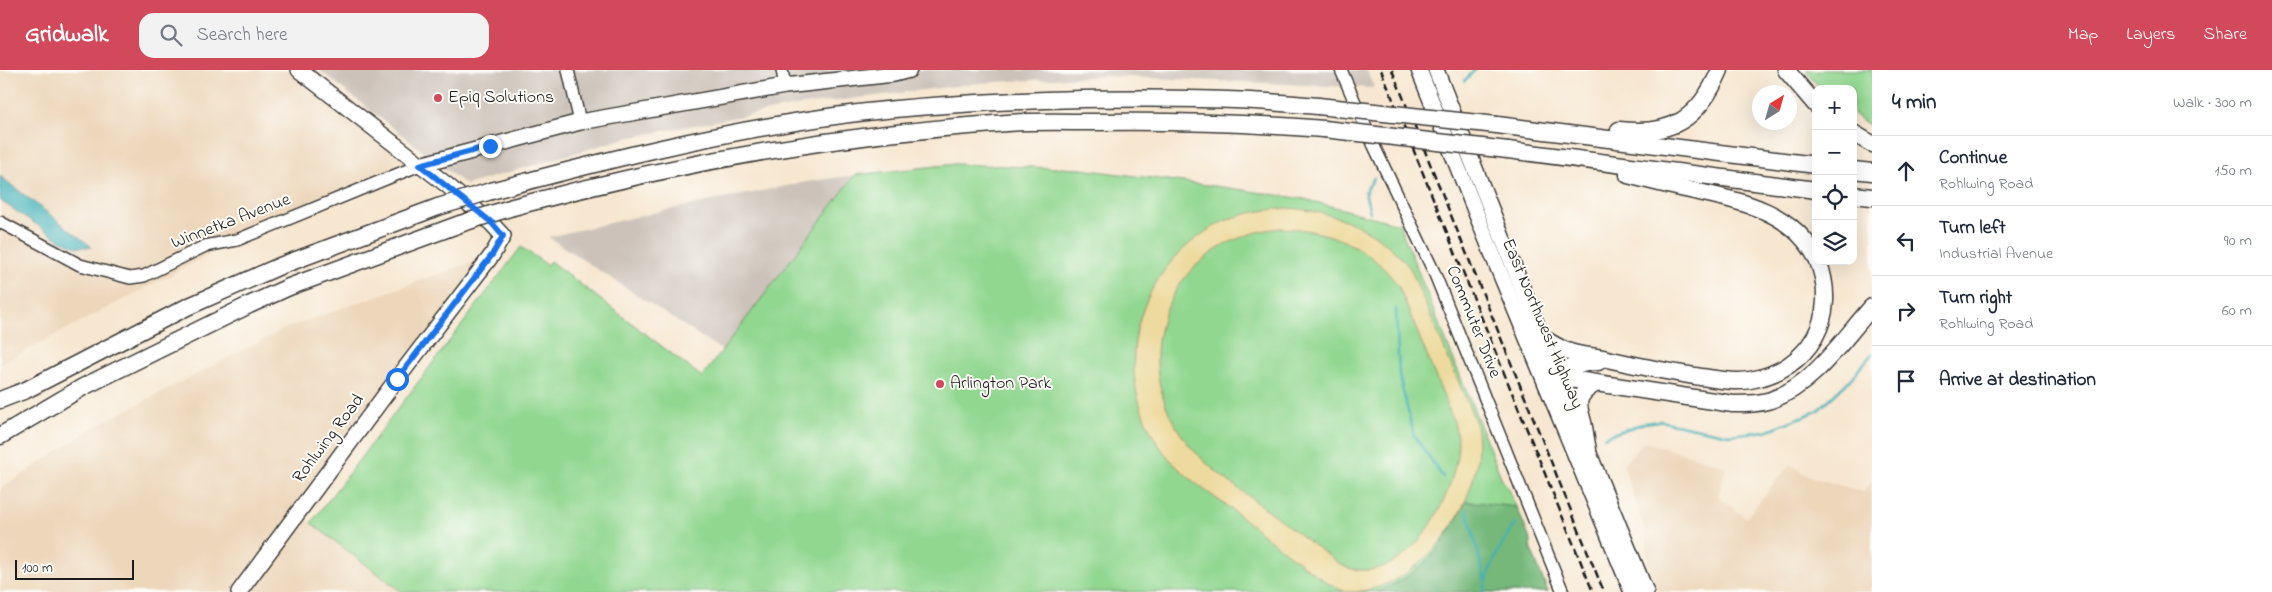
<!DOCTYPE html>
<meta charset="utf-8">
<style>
body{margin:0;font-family:"Indie Flower",sans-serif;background:#f2f2f3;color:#1f2937}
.controls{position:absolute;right:15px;top:15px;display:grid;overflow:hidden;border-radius:10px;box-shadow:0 5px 20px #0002}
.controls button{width:45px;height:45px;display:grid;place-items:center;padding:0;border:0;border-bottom:1px solid #e0e1e3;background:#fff;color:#1f2937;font:25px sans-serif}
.compass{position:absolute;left:1752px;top:15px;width:45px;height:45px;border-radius:50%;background:#fff;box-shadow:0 5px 20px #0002;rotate:37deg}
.scale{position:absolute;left:15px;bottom:12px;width:119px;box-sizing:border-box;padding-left:5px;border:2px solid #1c1c1c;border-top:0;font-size:14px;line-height:18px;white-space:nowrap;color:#1c1c1c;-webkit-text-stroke:4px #fdfcf7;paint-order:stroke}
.stop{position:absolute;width:15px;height:15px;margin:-11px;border:4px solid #1a73e8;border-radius:50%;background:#fff}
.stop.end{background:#1a73e8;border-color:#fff;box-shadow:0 1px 5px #0008}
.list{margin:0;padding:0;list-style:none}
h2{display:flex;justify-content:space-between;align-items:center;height:65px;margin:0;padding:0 20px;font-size:21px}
h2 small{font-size:16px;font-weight:400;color:#747a83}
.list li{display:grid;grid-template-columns:32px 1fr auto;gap:15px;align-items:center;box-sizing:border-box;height:70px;padding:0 20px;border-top:1px solid #e0e1e3}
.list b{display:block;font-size:19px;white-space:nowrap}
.list p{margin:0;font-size:16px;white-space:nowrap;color:#747a83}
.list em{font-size:16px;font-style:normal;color:#747a83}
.icon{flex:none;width:28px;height:28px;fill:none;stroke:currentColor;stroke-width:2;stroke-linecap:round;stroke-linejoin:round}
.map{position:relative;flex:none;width:1872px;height:522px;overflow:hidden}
header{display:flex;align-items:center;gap:30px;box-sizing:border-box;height:70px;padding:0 25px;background:#d1495b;color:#fff}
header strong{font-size:24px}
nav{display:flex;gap:28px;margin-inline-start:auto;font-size:18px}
.search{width:350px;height:45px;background:#f2f2f3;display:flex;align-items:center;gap:12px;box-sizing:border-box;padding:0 18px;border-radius:15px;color:#747a83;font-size:19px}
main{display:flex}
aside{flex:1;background:#fff}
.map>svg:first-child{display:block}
</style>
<header>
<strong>Gridwalk</strong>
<div class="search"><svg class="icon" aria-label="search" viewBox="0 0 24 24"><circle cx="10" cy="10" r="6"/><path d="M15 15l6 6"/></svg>Search here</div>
<nav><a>Map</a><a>Layers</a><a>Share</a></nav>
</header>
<main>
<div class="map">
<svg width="1872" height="522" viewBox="0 0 1872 522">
<rect width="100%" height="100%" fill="#fdfcf7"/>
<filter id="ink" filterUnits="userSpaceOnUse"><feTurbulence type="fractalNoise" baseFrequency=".02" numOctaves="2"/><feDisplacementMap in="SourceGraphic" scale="10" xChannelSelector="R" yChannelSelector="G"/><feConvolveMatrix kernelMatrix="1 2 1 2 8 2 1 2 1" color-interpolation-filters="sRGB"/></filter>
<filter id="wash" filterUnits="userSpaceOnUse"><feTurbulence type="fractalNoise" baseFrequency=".0096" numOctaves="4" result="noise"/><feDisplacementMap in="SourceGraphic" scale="20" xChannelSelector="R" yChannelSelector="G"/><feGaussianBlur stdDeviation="1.12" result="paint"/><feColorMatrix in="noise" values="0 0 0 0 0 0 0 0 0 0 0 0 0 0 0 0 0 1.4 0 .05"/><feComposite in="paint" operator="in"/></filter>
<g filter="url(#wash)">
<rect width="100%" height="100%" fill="#f7e7d1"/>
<g fill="#edd7bb">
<path d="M 0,0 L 299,0 L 420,95 L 237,170 L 0,294 Z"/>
<path d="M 492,185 L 239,522 L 0,522 L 0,419 L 96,356 L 286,258 Z"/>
<path d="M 1644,372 L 1726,396 L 1718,426 L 1746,448 L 1790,394 L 1808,406 L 1863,422 L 1872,411 L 1872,522 L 1659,522 L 1647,493 L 1647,468 L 1623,394 Z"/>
<path d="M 303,446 L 311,453 L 402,522 L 246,522 Z"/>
</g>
<g fill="#ccc2b9">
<path d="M 319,0 L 1367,0 L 1374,18 L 1106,6 L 979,13 L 795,36 L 626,68 L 466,115 Z"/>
<path d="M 855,105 L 723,281 L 548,167 L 662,141 L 806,112 Z"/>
</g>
<g fill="#91d790" stroke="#567a56">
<path d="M 1806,0 L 1872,0 L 1872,57 L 1853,44 L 1853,19 L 1820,19 Z"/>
<path d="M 955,94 L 1081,99 L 1222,117 L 1304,129 L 1399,154 L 1503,412 L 1507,416 L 1531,472 L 1530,477 L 1548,522 L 402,522 L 311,453 L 521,177 L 547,195 L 550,191 L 702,307 L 855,105 Z"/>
</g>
<path fill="#74b87a" stroke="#486a4b" d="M 1466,431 L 1517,437 L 1531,472 L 1530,477 L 1548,522 L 1377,522 C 1426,501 1443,478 1466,431 Z"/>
<path fill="#eeda9e" stroke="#857b5d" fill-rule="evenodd" d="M 1288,138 C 1337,142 1379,159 1410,198 L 1476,353 C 1477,361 1478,369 1478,376 C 1478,439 1419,522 1348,522 C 1340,521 1334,516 1327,513 C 1294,489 1263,464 1231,439 C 1205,420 1175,401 1158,374 C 1109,297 1137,200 1215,156 C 1237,143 1264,140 1288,138 ZM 1281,158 C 1328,159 1372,177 1399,217 L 1454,352 C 1455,358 1457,365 1458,371 C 1458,424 1409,519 1345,497 C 1318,480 1292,458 1266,439 C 1244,422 1220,407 1200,387 C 1155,342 1143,278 1175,222 C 1197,184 1239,162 1281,158 Z"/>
<path fill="#3fb0b7" stroke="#2e666a" d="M 0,106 L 92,177 L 76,177 L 60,170 L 2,132 L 0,130 Z"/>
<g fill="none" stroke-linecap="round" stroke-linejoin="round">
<g stroke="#3fb0b7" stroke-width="2.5">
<path d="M 1464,11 L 1475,0"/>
<path d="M 1370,142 L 1365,122 L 1374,108"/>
<path d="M 1396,239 L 1399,305 L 1414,366 L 1443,407"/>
<path d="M 1604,367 L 1644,353 L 1660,351 L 1729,365 L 1766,361 L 1817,341 L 1846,314 L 1872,284"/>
<path d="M 1467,440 L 1485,510"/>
<path d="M 1484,522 C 1488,498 1502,472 1516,453"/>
</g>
</g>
</g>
<g filter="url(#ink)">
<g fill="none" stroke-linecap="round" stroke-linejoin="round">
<g stroke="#3d3a37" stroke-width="14">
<g id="minor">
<path d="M 568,0 L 580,52"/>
<path d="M 782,0 L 785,16"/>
<path d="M 1341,0 L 1374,76 L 1434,202 L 1563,522"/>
<path d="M 0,152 L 80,195 L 130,208 L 144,206 L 205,176 L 237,170 L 420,95"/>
</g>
</g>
<g stroke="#3d3a37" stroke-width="18">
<g id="major">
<path d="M 1419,0 L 1498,198 L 1632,522"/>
<path d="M 1436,0 L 1557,306 L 1646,522"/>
<path d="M 420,95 L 580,52 L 785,16 L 894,4 L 909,0"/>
<path d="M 239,522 L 397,309 L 492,185 L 503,166 L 491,153 L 447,115 L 299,0"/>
</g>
</g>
<g stroke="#3d3a37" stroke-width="19">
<g id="highway">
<path d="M 1786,0 L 1816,35"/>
<path d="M 1497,55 L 1816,95"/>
<path d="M 1619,60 C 1672,66 1699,49 1720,0"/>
<path d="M 1853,63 L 1872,74"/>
<path d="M 1508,80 L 1816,120"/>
<path d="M 1853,100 L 1872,102"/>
<path d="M 1628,105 C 1651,111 1675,117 1699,122 C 1744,132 1792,142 1816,187"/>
<path d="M 491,121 C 602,91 714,63 828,47 C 912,35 998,31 1083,29 C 1162,28 1240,28 1318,36"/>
<path d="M 1853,125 L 1872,127"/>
<path d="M 513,137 C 674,93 840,64 1007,53 C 1035,51 1065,52 1093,52 C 1170,51 1247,53 1324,59"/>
<path d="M 1543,268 C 1551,273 1560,279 1570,282 C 1582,286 1595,286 1607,289 C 1638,296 1669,302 1701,307 C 1717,309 1733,313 1750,310 C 1809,300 1840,247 1818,191"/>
<path d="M 1536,287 L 1557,306 L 1570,309 L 1733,334 C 1746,334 1759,334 1771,330 C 1815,314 1842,270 1872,237"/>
<path d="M 1551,324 C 1552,320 1552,315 1553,312 C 1558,298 1586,292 1598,292"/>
<path d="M 0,330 L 26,320 L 187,237 L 280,196 L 438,137"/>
<path d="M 0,366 L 83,317 L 249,235 L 289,217 L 460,154"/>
<path d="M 1588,380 C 1586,371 1585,361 1583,352 C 1577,333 1576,325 1595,314"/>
</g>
</g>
<use href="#minor" stroke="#fff" stroke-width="11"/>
<use href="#major" stroke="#fff" stroke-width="15"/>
<use href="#highway" stroke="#fff" stroke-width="16"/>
<g stroke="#1c1c1c" stroke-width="2.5" stroke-dasharray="8 4" stroke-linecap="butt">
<path d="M 1381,0 L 1593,522"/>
<path d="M 1392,0 L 1604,522"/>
</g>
<g stroke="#3d3a37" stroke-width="19" stroke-linecap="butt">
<g id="highway-bridge">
<path d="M 1318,36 L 1497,55"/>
<path d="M 1324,59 L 1508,80"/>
<path d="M 438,137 L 491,121"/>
<path d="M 460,154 L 513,137"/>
</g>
</g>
<use href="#highway-bridge" stroke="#fff" stroke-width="16"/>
</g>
</g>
<g fill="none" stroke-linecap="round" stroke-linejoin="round" filter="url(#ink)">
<path stroke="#1a73e8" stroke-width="6" d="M 397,309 L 492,185 L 503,166 L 491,152 L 420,95 L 490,76"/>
</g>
<g fill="#d1495b" stroke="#fdfcf7" stroke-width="2">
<circle cx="438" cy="28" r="5"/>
<circle cx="940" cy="314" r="5"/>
</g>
<g text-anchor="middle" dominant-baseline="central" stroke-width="4" stroke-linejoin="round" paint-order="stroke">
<g font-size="18" fill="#1c1c1c" stroke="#fdfcf7" text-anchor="start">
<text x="448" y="28">Epiq Solutions</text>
<text x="950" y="314">Arlington Park</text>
</g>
<g font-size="18" fill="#1c1c1c" stroke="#fdfcf7">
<text transform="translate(231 152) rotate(-21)">Winnetka Avenue</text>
<text transform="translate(1473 252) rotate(68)">Commuter Drive</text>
<text transform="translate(1542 254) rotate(67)">East Northwest Highway</text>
<text transform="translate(329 369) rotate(-53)">Rohlwing Road</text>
</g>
</g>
</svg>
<div class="controls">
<button>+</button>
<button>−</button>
<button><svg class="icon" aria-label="locate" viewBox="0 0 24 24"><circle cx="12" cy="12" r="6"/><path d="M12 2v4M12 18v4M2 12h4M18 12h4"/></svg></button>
<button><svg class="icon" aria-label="layers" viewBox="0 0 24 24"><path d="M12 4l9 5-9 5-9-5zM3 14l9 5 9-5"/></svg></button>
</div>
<svg class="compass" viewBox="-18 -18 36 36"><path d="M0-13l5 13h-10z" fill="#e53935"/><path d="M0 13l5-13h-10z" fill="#747a83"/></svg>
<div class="scale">100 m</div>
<div class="stop" style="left:397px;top:309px"></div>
<div class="stop end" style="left:490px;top:76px"></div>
</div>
<aside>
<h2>4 min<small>Walk · 300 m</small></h2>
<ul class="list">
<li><svg class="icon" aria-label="ahead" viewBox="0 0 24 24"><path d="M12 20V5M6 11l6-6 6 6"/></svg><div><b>Continue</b><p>Rohlwing Road</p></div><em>150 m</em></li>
<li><svg class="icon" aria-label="left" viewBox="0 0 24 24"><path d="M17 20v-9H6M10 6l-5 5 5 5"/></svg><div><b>Turn left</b><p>Industrial Avenue</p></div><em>90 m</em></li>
<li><svg class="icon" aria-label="right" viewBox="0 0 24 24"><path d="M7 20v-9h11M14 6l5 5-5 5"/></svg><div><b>Turn right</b><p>Rohlwing Road</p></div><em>60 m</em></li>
<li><svg class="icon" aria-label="arrive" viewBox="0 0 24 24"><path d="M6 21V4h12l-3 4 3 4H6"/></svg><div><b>Arrive at destination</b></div></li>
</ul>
</aside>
</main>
